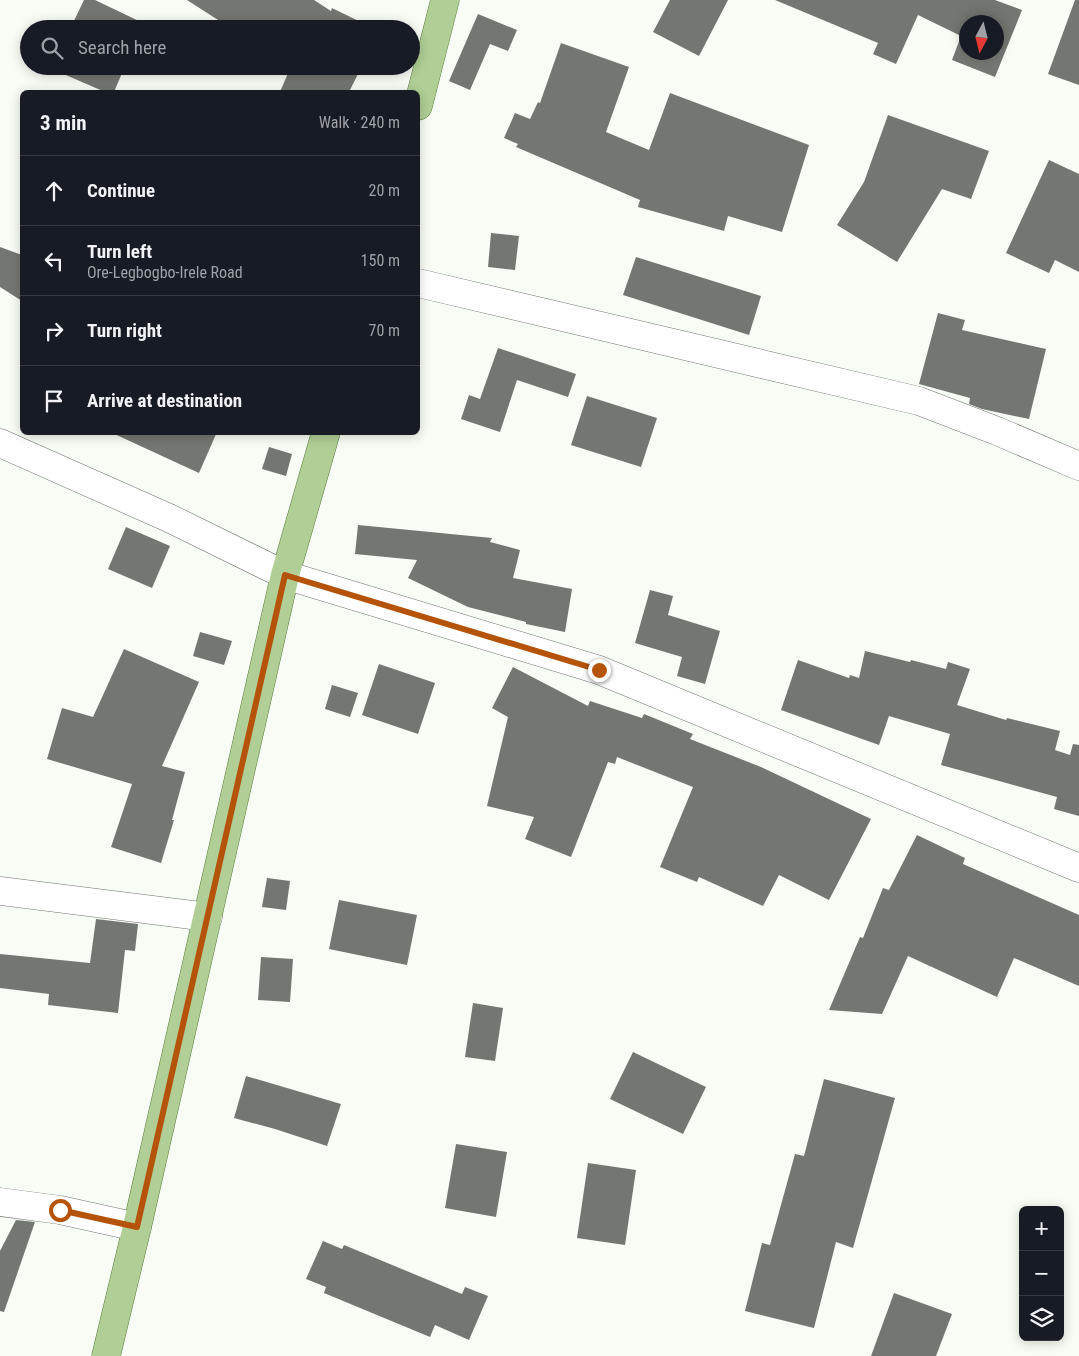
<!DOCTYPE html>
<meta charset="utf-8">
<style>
body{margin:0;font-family:"Roboto Condensed",sans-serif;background:#20242c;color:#f1f3f6}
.controls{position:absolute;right:15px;bottom:15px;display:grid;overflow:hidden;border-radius:8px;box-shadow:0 2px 12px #0003}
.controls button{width:45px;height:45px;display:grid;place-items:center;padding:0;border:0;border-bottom:1px solid #363941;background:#171b24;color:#f1f3f6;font:25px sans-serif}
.compass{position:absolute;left:959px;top:15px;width:45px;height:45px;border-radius:50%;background:#171b24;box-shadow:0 2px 12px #0003;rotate:187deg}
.stop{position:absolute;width:15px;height:15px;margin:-11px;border:4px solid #b45309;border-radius:50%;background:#fff}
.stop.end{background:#b45309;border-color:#fff;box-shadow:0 1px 5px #0008}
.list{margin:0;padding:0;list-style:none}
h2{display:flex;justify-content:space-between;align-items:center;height:65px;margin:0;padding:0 20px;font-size:21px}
h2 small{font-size:16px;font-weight:400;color:#9ea1a6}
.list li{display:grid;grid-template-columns:32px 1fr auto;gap:15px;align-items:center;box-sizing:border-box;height:70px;padding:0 20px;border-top:1px solid #363941}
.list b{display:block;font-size:19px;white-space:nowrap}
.list p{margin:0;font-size:16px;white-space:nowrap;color:#9ea1a6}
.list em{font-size:16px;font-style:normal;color:#9ea1a6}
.icon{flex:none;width:28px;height:28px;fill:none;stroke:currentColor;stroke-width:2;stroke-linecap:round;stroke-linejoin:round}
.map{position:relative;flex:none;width:1079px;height:1356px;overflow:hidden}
.search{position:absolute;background:#171b24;box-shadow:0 2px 12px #0003;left:20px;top:20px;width:400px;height:55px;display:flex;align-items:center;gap:12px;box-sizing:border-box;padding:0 18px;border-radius:28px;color:#9ea1a6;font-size:19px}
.panel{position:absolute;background:#171b24;box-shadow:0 2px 12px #0003;left:20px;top:90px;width:400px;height:345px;border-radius:8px}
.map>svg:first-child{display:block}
</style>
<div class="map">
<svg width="1079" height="1356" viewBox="0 0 1079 1356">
<rect width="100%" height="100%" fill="#f7fcf4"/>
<g fill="#737771" fill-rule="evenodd">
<path d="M 84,0 L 95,0 L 143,23 L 141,29 L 61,29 L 63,24 L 71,27 Z"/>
<path d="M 187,0 L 314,0 L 331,11 L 332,8 L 375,29 L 232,29 Z"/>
<path d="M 670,0 L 728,0 L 699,56 L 653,32 Z"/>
<path d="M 775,0 L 995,0 L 1022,10 L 995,77 L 952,60 L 961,36 L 918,15 L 896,64 L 873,54 L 878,43 ZM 966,22 L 996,22 L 996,52 L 966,52 Z"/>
<path d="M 1075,0 L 1079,0 L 1079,85 L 1048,74 Z"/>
<path d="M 478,14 L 517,30 L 508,51 L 490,44 L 470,90 L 449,81 Z"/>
<path d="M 561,43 L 629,67 L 606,132 L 649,150 L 670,93 L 809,145 L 782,232 L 728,216 L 724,231 L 638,207 L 640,200 L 516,147 L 518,144 L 504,138 L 515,113 L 530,119 L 538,102 L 540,103 Z"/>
<path d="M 45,66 L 125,66 L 114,92 L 105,92 Z"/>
<path d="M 291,66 L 362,66 L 349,92 L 280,92 Z"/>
<path d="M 888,115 L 989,151 L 971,199 L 942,189 L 897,262 L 837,225 L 864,182 Z"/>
<path d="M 1049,160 L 1079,174 L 1079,272 L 1055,260 L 1049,273 L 1006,253 Z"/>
<path d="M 491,233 L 519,236 L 515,270 L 488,267 Z"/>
<path d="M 0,247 L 22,255 L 22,301 L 0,287 Z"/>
<path d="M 636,257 L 761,296 L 749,335 L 623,295 Z"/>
<path d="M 938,313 L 965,320 L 962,330 L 1046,349 L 1029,419 L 982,409 L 969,404 L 970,398 L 919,384 Z"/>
<path d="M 498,348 L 576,374 L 568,397 L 517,380 L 500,432 L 461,419 L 469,395 L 480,399 Z"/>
<path d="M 587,396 L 657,418 L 641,467 L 571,445 Z"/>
<path d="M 110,432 L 217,432 L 199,473 Z"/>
<path d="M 269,447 L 292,454 L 286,476 L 262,469 Z"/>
<path d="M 358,525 L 492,538 L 490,542 L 520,550 L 513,578 L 572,589 L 565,632 L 526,624 L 526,622 L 468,607 L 408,578 L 417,560 L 355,554 Z"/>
<path d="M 126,527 L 170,546 L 152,588 L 108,569 Z"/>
<path d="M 650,590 L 673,596 L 668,615 L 720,631 L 705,684 L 677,676 L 682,657 L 635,643 Z"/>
<path d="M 200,632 L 232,641 L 224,665 L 193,656 Z"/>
<path d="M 124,649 L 199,682 L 162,766 L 185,772 L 172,820 L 174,820 L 161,863 L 111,847 L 132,784 L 47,759 L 62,708 L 93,717 Z"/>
<path d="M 865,651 L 910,662 L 911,660 L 946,669 L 948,662 L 970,669 L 957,705 L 1006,720 L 1007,718 L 1060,731 L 1055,750 L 1070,755 L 1073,744 L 1079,745 L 1079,816 L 1054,809 L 1057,797 L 941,765 L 950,734 L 889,716 L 879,745 L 781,710 L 798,660 L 849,678 L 850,675 L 859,678 Z"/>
<path d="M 379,664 L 435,683 L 418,734 L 362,715 Z"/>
<path d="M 513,667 L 588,706 L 590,701 L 642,718 L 644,714 L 693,734 L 690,739 L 761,767 L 871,819 L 829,900 L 779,875 L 763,906 L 699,877 L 697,882 L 660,867 L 693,787 L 617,757 L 615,764 L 608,762 L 571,857 L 525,839 L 534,817 L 487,806 L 508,717 L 492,708 Z"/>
<path d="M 332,685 L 358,693 L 350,717 L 325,709 Z"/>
<path d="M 917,835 L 965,858 L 963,864 L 1079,915 L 1079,986 L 1014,958 L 997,997 L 908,956 L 882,1014 L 829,1010 L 860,937 L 863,938 L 883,888 L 889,890 Z"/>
<path d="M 267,878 L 290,881 L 286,910 L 262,907 Z"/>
<path d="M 339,900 L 417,915 L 407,965 L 329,949 Z"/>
<path d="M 96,919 L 138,924 L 135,951 L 125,950 L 118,1013 L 48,1005 L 49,994 L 0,988 L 0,954 L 90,963 Z"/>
<path d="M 261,957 L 293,959 L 290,1002 L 258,1000 Z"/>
<path d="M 473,1003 L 503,1008 L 495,1061 L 465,1057 Z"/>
<path d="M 633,1052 L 706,1087 L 683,1134 L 610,1099 Z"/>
<path d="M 246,1076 L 341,1104 L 327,1146 L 275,1129 L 234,1118 Z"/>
<path d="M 824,1079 L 895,1098 L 853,1248 L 836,1242 L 814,1328 L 745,1311 L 762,1243 L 770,1245 L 795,1154 L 804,1156 Z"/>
<path d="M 456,1144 L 507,1152 L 496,1217 L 445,1208 Z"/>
<path d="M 588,1163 L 636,1170 L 625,1245 L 577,1238 Z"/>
<path d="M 16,1220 L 35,1222 L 4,1312 L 0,1311 L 0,1251 Z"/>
<path d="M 323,1241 L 342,1249 L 344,1245 L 462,1294 L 465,1287 L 488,1296 L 469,1340 L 435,1325 L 430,1337 L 324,1293 L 326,1287 L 306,1279 Z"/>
<path d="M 894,1293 L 952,1314 L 936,1356 L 871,1356 Z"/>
</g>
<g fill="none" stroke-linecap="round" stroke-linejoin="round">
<g stroke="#71756f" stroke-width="29">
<g id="minor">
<path d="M 418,283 L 919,401 L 997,431 L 1079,466"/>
<path d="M 0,443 L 169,518 L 285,575 L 599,670 L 1079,868"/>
<path d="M 0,891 L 208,917"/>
<path d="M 0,1202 L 60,1210 L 137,1227"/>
</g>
</g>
<g stroke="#5e7e3f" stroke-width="29">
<g id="major">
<path d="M 418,106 L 445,0"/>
<path d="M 106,1356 L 137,1227 L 285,575 L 326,432"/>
</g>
</g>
<use href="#minor" stroke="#fff" stroke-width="28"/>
<use href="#major" stroke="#b0ce95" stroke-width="28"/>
</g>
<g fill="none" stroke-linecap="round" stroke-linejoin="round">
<path stroke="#b45309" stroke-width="6" d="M 60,1210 L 137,1227 L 285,575 L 599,670"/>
</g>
</svg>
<div class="controls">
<button>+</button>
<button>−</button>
<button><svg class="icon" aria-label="layers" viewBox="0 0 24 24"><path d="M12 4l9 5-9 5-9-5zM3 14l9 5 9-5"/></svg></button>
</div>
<svg class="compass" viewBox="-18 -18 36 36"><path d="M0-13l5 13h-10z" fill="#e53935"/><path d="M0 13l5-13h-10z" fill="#9ea1a6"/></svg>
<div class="stop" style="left:60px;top:1210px"></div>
<div class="stop end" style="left:599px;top:670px"></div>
<div class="search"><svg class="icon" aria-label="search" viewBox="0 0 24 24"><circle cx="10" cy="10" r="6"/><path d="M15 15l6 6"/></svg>Search here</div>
<section class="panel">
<h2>3 min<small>Walk · 240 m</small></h2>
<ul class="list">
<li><svg class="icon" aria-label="ahead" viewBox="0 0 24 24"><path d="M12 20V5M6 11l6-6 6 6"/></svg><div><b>Continue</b></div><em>20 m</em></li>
<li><svg class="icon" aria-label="left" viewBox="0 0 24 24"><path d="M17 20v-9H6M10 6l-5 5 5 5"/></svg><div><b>Turn left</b><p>Ore-Legbogbo-Irele Road</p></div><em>150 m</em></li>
<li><svg class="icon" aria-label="right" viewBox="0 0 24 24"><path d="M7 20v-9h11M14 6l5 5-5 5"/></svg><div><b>Turn right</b></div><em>70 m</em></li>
<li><svg class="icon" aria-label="arrive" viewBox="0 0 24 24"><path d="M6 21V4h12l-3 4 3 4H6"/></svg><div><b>Arrive at destination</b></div></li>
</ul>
</section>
</div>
